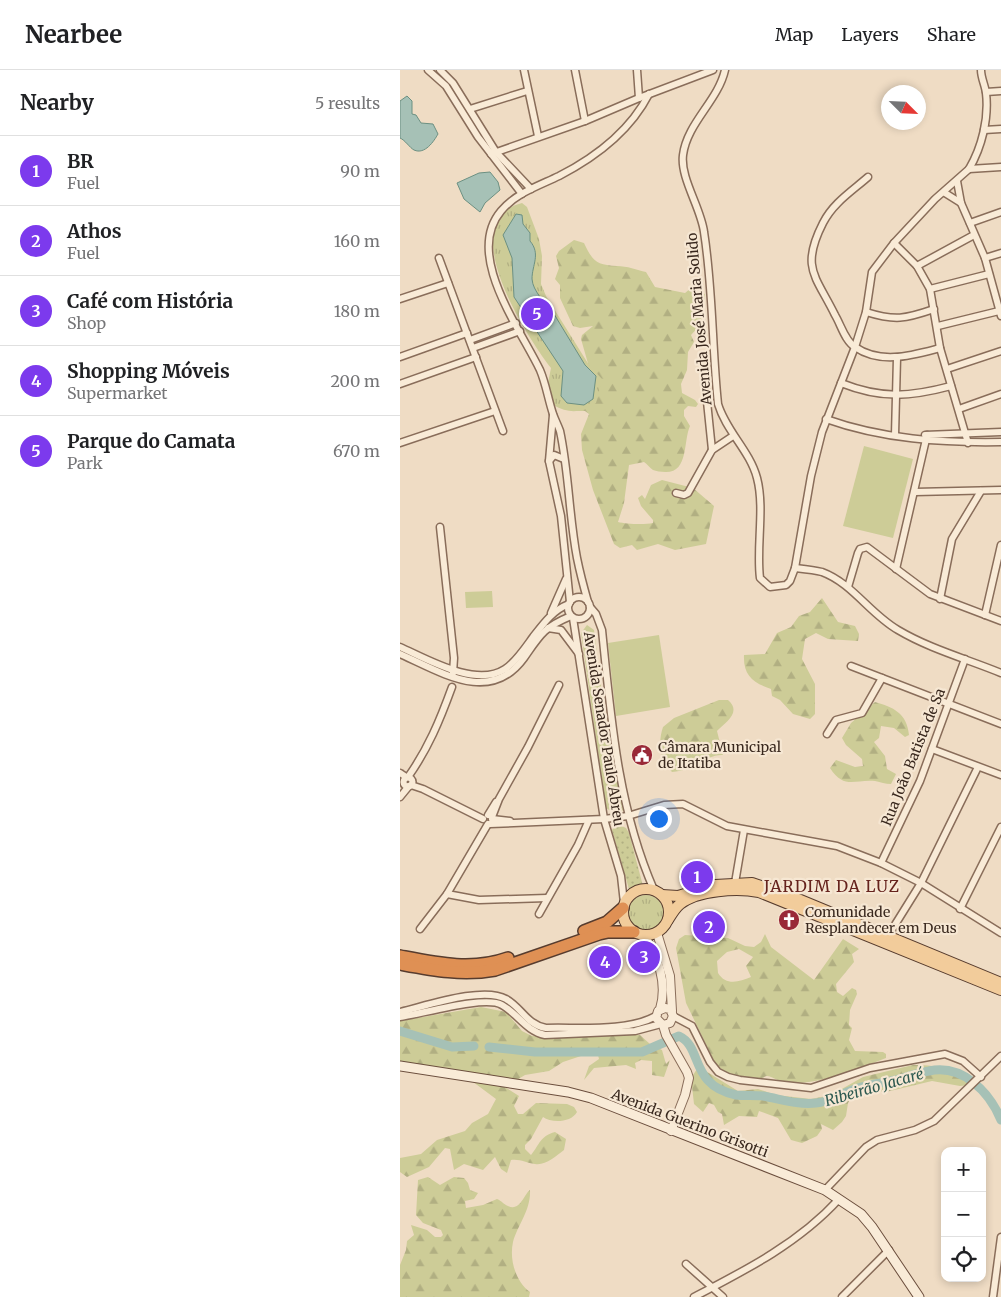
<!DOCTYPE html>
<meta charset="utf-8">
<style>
body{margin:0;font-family:Merriweather,serif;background:#f6f6f6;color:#202124}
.controls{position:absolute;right:15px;bottom:15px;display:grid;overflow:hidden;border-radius:10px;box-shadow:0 2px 8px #0003}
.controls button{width:45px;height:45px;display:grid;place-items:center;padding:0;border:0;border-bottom:1px solid #e0e0e0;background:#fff;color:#202124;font:25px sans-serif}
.compass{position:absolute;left:481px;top:15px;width:45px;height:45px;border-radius:50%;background:#fff;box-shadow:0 2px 8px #0003;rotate:114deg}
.you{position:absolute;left:258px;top:748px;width:18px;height:18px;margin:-12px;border:4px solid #fff;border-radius:50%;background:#1a73e8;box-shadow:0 0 0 8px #1a73e833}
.badge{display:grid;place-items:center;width:32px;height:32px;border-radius:50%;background:#7c3aed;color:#fff;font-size:16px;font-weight:700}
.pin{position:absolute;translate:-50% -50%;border:2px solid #fff;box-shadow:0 1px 5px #0006}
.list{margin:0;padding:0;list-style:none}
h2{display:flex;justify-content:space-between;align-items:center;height:65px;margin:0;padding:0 20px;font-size:21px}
h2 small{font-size:16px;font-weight:400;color:#757577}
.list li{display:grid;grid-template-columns:32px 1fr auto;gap:15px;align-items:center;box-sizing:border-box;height:70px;padding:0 20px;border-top:1px solid #e0e0e0}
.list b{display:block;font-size:19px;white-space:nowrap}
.list p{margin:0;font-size:16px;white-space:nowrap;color:#757577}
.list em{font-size:16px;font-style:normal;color:#757577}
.icon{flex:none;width:28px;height:28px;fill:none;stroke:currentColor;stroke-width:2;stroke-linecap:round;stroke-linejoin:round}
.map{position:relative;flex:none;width:601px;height:1227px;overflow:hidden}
header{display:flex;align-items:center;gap:30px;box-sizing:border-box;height:70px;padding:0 25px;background:#fff;border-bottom:1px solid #e0e0e0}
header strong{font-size:24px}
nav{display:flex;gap:28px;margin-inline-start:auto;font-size:18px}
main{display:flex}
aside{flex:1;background:#fff}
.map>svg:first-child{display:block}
</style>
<header>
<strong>Nearbee</strong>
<nav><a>Map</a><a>Layers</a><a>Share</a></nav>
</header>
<main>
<aside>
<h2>Nearby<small>5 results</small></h2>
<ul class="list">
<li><span class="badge">1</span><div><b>BR</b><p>Fuel</p></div><em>90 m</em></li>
<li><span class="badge">2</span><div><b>Athos</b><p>Fuel</p></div><em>160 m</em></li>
<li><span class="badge">3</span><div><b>Café com História</b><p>Shop</p></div><em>180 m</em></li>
<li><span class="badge">4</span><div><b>Shopping Móveis</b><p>Supermarket</p></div><em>200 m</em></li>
<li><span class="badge">5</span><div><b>Parque do Camata</b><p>Park</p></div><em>670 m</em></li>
</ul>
</aside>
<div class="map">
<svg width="601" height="1227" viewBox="0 0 601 1227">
<defs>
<pattern id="grass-dots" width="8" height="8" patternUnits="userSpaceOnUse" patternTransform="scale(1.25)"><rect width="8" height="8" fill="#cdcc97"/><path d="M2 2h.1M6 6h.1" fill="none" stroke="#b1af82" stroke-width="1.8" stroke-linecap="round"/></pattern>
<pattern id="forest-firs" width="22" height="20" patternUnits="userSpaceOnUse" patternTransform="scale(1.25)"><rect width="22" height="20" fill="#cdcc97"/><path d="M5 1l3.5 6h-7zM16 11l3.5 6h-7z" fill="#b1af82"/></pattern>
<pattern id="park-tufts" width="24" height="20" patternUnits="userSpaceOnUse" patternTransform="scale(1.25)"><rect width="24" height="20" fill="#cdcc97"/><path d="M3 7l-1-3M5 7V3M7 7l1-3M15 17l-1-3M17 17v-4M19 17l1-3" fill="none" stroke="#b1af82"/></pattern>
</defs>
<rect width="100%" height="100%" fill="#efdcc4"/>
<path fill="url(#grass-dots)" d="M 217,754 L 226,758 L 229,763 L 243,816 L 229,819 L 212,760 Z"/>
<g fill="url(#forest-firs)" fill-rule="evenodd">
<path d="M 174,170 L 184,173 C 193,192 197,195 217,196 C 227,196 237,200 246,202 L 255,217 L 285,223 L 291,218 L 305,224 L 302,253 L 291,265 L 294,272 L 288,282 L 287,300 L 281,314 L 282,323 L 295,330 L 298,334 L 296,337 L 288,336 L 284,340 L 284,346 L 290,356 C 283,371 289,403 265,402 C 261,402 256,401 253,400 C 250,398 247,394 244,392 L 229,395 L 224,433 L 218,452 C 226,454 244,455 253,453 L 253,450 L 241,436 L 238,428 L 242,425 L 245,429 L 251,415 L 262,410 L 293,418 L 314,436 L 306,474 L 275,480 L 258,474 L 237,480 L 232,475 L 220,478 L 214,474 L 193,420 L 182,380 L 181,364 L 189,344 L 185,341 L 174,341 L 191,304 L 181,269 L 182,265 L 193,256 L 180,258 L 173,256 L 160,228 L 160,215 L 155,209 L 159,198 L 156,186 L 159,181 Z"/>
<path d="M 422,528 L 438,552 L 455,556 L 459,564 L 458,571 L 428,569 L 416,563 L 405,569 L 402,589 L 415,614 L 415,644 L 410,649 L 393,644 L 380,630 L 372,626 L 371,619 C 353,613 343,605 344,585 L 365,584 L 377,563 L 391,557 L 399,546 L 410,542 Z"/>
<path d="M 319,630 L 328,630 C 342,642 326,652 317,661 L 323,685 C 306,684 294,701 272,702 C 259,689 258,672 263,657 L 274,648 Z"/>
<path d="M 475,632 C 493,637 507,643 509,665 L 505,667 L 494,658 L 481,656 L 479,668 L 474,672 L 485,686 L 487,699 L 496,704 L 491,714 C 485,714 481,712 475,711 C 455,709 444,720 430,698 L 436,690 L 455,697 L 463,696 L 462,689 L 446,675 L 442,668 L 451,653 Z"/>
<path d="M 365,864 L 371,877 L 414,910 L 443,869 L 459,879 L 452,884 L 454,892 L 436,914 L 437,922 L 443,926 L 452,918 L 456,920 L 457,924 L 450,940 L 449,955 L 452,958 L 449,970 L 455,981 L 483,982 L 486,984 L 486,988 C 454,1000 423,1014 389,1013 C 381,1013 374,1007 367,1006 C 365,1006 363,1008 360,1009 C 343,1011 326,1005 315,993 L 286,933 L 276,878 L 279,869 L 285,865 L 328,868 L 345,876 L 354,877 L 361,872 ZM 339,879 L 353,887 L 346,896 L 351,907 C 339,912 326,916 318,903 L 317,891 L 327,882 Z"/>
<path d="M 81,937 L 106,942 L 122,961 L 132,966 L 171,968 L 206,965 L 240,965 L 250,974 L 262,980 L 266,994 L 270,990 L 264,1007 L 252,1005 L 252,991 L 241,990 L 235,993 L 236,999 L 226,995 L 194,998 L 184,1010 L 189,996 L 199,989 L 198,985 L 187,984 L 163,992 L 149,1001 L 125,1005 L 105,1017 L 119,1026 L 114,1036 L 118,1044 L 123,1044 L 136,1033 L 167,1034 L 174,1037 L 177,1042 C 171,1053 151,1053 143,1047 L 131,1069 L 125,1075 L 125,1079 L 131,1085 C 140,1074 140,1066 155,1062 L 166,1069 L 164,1080 C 156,1086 145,1096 135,1094 C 126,1093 121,1089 111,1090 L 107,1103 L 101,1099 L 95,1087 L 83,1100 L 64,1094 L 54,1100 L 50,1079 L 45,1078 L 29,1097 L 7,1107 L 0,1102 L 0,1088 L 21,1084 L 37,1070 L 65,1061 L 72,1053 L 88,1044 L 96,1029 L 57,1000 L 49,998 L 0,994 L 0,951 Z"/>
<path d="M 513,995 C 530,995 561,997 569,1015 L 560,1016 L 532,1011 L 486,1022 L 459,1021 L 453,1025 L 448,1033 L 446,1046 L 442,1052 L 433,1060 L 421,1054 L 422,1059 L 417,1066 L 402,1073 L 391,1070 L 378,1048 L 359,1041 L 357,1047 L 339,1046 L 324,1055 L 322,1044 L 318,1042 L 314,1035 L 309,1033 L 303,1042 L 294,1034 L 291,1008 L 297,999 L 304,1000 L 338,1021 L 358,1019 L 376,1025 L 411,1029 L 431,1025 L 463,1007 Z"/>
<path d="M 28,1107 L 40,1115 L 54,1107 L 64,1108 L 68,1113 L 70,1120 L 78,1123 L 74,1129 L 65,1131 L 66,1138 L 83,1135 L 97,1129 C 102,1131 103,1134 108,1136 C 120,1142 124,1124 130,1120 C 131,1140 118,1154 113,1172 C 109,1190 116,1212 130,1222 L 129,1227 L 0,1227 L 0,1195 L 6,1180 L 7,1171 L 14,1165 L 11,1155 L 27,1160 L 35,1167 L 41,1167 L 43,1165 L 41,1160 L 23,1153 L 16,1145 L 18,1110 Z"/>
</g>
<g fill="url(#park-tufts)">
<path d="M 122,133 L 127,137 L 139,169 L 142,186 L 141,214 L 146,226 L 189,295 L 202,309 L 196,333 C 181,343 170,344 153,335 L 148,313 L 151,298 C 127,267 52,151 122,133 Z"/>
<circle cx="246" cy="843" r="18"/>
</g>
<g fill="#cdcc97">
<path d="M 464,376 L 513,389 L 493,468 L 443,456 Z"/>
<path d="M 92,521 L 93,537 L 66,538 L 65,522 Z"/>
<path d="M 187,555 L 194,560 L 203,632 L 223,740 L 217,745 L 206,738 L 181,563 Z"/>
<path d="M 259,565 L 270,637 L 216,646 L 208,573 Z"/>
</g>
<g fill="#a6c1b6" stroke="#6c9082">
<path d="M 7,26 L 12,31 L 12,44 L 16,45 L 21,53 L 33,54 L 38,64 C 34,71 25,85 14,80 C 10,78 5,70 0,68 L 0,31 Z"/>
<path d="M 90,102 L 98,112 L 100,120 L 85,133 L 80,142 L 64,129 L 57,113 L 79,103 Z"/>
<path d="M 116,144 L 122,145 L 123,154 L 130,163 L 130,171 C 141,184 132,195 132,209 C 133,222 145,230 148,242 L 154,244 L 185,295 L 196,306 L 193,329 L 184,335 L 167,333 L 161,326 L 163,301 L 114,227 L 112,188 L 103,165 Z"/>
</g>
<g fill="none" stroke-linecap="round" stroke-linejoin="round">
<g stroke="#a6c1b6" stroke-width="9">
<path d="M 0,961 L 52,977 L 74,976"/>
<path d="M 89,977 L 135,982 L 242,982 L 279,966 C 303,977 289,1015 336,1025 C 345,1026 354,1025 363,1026 C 381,1029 397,1035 416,1033 C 430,1032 444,1022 458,1018 C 470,1014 483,1013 496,1010 C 507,1007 517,1003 529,1001 C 562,994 589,1021 601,1050"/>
</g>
<g stroke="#896d5a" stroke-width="9">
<g id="minor">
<path d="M 28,0 L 46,16 L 78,67 L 122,124"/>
<path d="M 40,0 L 53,13 L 96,82 L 131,119"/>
<path d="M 124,0 L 138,66"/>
<path d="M 175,0 L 185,51"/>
<path d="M 237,0 L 239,28"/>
<path d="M 325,0 C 318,31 287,53 283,85 C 280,108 301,138 304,162 C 313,219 312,277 318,334 C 326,361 350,381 357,408 C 365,438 356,477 360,508 L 370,517 L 386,515 L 390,511 L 395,498 L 411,406 L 422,362 L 455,277 L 466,242 L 472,202 L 494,173 L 535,129 L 569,99 C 582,77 589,48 586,23 C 585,15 581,8 581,0"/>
<path d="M 586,22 L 601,21"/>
<path d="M 70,39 L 127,21"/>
<path d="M 584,60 L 601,59"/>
<path d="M 91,84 L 185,51 L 239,28 L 313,0"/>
<path d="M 569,99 L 601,97"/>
<path d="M 468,107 C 452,121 433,133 423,153 C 400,198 416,206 435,245 C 441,255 445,271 455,277 C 481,295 513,285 540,278"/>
<path d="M 557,111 L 561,133 L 585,188 L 601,246"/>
<path d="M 545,123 L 561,133"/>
<path d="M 570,153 L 601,142"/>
<path d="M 494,173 L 517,196 L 530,219 L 540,278 L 568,373"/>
<path d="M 39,188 L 103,361"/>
<path d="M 585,188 L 601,183"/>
<path d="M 517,196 L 574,165"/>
<path d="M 530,219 L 589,204"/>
<path d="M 0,229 L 48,213"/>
<path d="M 466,242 C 495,251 505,249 534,239"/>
<path d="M 538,256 L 599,241"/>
<path d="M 70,270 L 116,253"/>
<path d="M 73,278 L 120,261"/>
<path d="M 0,287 L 67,263"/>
<path d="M 547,299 L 601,281"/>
<path d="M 305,312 L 312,380"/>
<path d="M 441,313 C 481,329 510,327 551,316"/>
<path d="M 0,314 L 76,287"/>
<path d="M 559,339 L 601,324"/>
<path d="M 153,345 L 149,391 L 161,446 L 170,532"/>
<path d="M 426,349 C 482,369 542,373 601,372"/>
<path d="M 495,365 L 497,288"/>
<path d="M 525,365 L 601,362"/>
<path d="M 0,373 L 95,341"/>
<path d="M 149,391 L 154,385 L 164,389"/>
<path d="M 515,422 L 601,420"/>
<path d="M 276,423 L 284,425 L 288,423 L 312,380 L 333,366"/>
<path d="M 40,457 L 54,588 L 53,603"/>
<path d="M 395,498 C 404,499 414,500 422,502 C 452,513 470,544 498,560 C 530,579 567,589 601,603"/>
<path d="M 496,499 L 527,365"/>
<path d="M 448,517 L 458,483 L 460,479 L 467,477 L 530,524 L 601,551"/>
<circle cx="179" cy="538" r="11"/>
<path d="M 540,529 L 552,469 L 581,421"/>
<path d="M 188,532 C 184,518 180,503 177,488 C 169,446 169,403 160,361 C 158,355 155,350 153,344 C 148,329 146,314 140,300 C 120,258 64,185 101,141 C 116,123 138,116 159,106 C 196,87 230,61 249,24"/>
<path d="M 190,537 L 196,544 L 202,560 C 211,649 218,738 254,820"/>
<path d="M 151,543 L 166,509"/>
<path d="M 585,545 L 601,475"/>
<path d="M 173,548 L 204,749 L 221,806 L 224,833"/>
<path d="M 148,558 L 161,560 L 179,584"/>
<path d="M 0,577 C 27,589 76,618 105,599 C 116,592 125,578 133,567 C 143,554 153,540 169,534"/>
<path d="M 0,584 C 41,602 90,635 124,588 C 140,565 144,557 171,546"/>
<path d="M 451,596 L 601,654"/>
<path d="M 427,664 L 436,650 L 462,643 L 482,608"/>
<path d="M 532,679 L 601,705"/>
<path d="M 0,703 L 6,707"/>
<path d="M 8,707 C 28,679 40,650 52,617"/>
<circle cx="8" cy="712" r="4.5"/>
<path d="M 11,715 L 23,719 L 83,749"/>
<path d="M 0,727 L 9,716"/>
<path d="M 88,745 L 96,732"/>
<path d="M 92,747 L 99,729 L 128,677 L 159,615"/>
<path d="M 92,749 L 110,751"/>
<path d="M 90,754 L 204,749 L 228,746 L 264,735 L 283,734 L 327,756 L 437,776 L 481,793 L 521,813 L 601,863"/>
<path d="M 481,793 L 520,711 L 565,589"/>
<path d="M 335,813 L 344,760"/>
<path d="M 47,824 L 79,830 L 147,828"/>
<path d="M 560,839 L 601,757"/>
<path d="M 139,844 L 178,775 L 189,750"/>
<path d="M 20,859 L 47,824 L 88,754"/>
<path d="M 488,866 L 521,813 L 578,697"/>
<path d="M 0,942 C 26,936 83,916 106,929 C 121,937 127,955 146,958 C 179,957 227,962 256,946"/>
<path d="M 273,946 L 292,956 L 310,992 L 318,1002 L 328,1007 L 340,1010 L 411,1018 L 470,998 L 545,984 L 563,991 L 581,1007"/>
<path d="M 0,947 C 22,944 85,925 102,935 C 118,944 126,961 145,965 L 235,961 L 261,954"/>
<path d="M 425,1120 L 466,1077 L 477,1070 L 515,1060 L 534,1051 L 601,986"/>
<path d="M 286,1194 L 323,1227"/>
<path d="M 294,1227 C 346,1200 399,1173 439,1129"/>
<path d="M 442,1227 L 489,1180"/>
<path d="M 593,1227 L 601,1167"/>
</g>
</g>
<g stroke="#896d5a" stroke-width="10">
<g id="tertiary">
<path d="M 257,863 L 270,906 L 272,941"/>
<path d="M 244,865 C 258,888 268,913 260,939"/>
<path d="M 263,955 L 270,953 L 273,946 L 270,939 L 265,938 L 258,941 L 256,948 L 263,955 L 266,965 L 287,1002 L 289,1008 L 285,1025 L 271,1061"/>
</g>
</g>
<g stroke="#6b4e3d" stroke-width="11">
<path id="secondary" d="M 0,996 L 168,1022 L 191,1028 L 425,1120 L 461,1144 L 472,1157 L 519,1227"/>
</g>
<g stroke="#573c2e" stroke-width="12">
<g id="primary">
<circle cx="246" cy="842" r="23"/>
<path d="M 262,825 L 278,826 L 315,815 L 352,813 L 391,826 L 601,913"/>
<path d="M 268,850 C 271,845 275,838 280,834 C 298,820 337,818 359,822 L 601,920"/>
</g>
</g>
<g stroke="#573c2e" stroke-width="14">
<g id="motorway">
<path d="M 184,861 L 207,852 L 223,838"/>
<path d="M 0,886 C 36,893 72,901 108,888"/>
<path d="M 0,894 C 32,900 62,906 95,900 L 199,864 L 208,862 L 234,862"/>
</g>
</g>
<use href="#minor" stroke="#f9ebd7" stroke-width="6"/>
<use href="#tertiary" stroke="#f9ebd7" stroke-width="8"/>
<use href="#secondary" stroke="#f9ebd7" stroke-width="9"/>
<use href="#primary" stroke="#f2cc9b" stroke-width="10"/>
<use href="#motorway" stroke="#df9054" stroke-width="11"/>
</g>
<defs>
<g id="civic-disc" transform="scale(1.125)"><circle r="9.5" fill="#992938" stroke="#f6e7d3"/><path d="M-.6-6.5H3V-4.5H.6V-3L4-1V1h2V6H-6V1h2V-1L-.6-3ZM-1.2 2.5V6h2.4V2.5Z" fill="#fff"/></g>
<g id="church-disc" transform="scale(1.125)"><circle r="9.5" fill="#992938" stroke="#f6e7d3"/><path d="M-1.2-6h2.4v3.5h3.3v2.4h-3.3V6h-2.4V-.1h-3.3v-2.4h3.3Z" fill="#fff"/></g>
</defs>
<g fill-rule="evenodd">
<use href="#civic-disc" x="242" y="685"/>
<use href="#church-disc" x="389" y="850"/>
</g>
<g text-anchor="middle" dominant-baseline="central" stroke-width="4.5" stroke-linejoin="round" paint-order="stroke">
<g font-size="14" fill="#39281e" stroke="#f6e7d3">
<text transform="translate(299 249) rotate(-95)">Avenida José Maria Solido</text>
<text transform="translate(204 659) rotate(81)">Avenida Senador Paulo Abreu</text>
<text transform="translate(513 687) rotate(-68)">Rua João Batista de Sa</text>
<text transform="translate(290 1053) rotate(21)">Avenida Guerino Grisotti</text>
</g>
<g font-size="14" fill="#39281e" stroke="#f6e7d3" text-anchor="start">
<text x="258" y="677">Câmara Municipal<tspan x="258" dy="16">de Itatiba</tspan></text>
<text x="405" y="842">Comunidade<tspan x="405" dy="16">Resplandecer em Deus</tspan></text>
</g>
<g font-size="15" font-style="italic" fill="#2d5950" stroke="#f6e7d3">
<text transform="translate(474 1017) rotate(-16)">Ribeirão Jacaré</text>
</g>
<g font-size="16" letter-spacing="1" fill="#66231d" stroke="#f6e7d3">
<text x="432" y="816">JARDIM DA LUZ</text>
</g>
</g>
</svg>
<div class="controls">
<button>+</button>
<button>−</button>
<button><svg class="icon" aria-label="locate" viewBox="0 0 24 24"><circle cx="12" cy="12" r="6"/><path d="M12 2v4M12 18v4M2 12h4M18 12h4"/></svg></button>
</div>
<svg class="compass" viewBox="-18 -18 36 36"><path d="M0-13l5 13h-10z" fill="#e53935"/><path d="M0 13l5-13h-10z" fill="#757577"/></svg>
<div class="you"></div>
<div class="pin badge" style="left:297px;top:807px">1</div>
<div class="pin badge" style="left:309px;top:857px">2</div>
<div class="pin badge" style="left:244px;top:887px">3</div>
<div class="pin badge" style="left:205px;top:892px">4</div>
<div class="pin badge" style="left:137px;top:244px">5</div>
</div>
</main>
